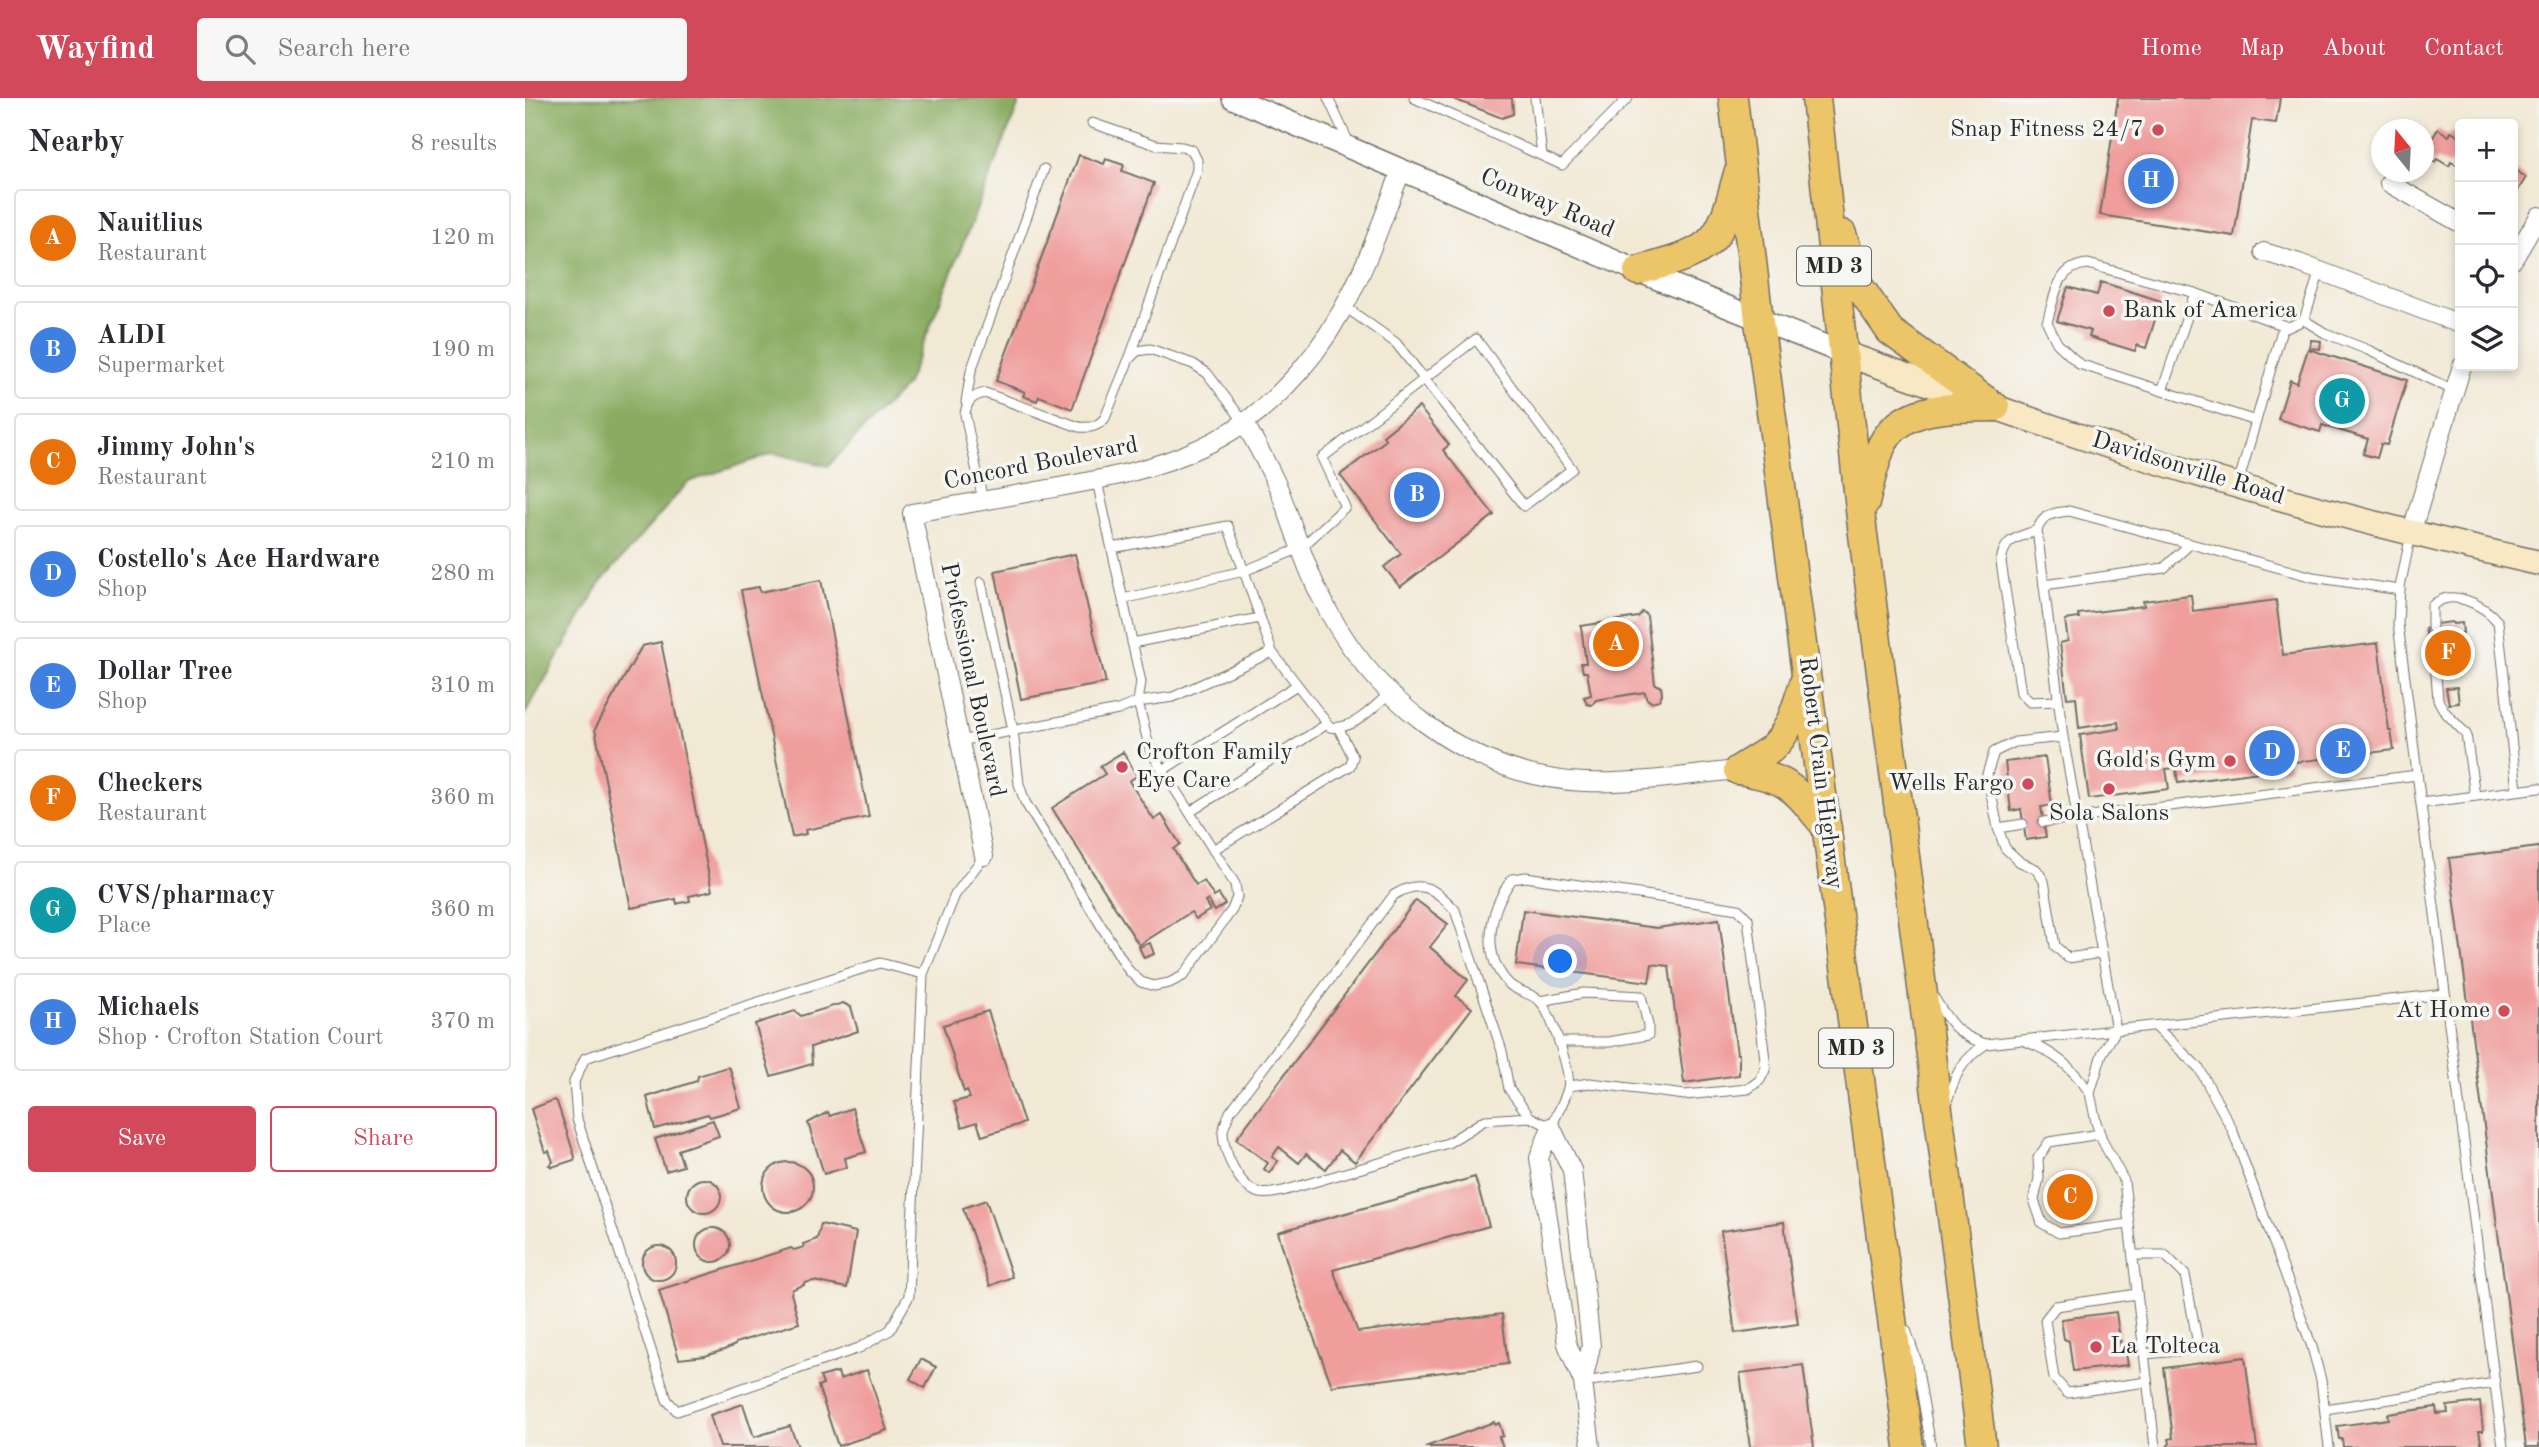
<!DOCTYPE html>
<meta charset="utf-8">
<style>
body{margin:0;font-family:"Old Standard TT",serif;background:#f7f7f7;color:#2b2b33}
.controls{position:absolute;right:21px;top:21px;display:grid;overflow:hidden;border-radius:7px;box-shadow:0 4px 10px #0003}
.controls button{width:63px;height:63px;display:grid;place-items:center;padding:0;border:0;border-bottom:2px solid #e1e1e2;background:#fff;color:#2b2b33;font:35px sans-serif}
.compass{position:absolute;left:1846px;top:21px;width:63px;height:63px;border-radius:50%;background:#fff;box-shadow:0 4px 10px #0003;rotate:342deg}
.you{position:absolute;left:1036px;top:864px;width:24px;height:24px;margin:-18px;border:5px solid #fff;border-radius:50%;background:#1a73e8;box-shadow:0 0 0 10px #1a73e833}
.badge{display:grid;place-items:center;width:46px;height:46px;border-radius:50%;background:#d1495b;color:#fff;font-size:23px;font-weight:700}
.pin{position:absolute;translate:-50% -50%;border:4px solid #fff;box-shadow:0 2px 7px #0006}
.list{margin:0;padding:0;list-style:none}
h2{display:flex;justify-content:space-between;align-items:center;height:91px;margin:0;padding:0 28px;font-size:30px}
h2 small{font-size:23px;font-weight:400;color:#7c7c81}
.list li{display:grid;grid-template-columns:46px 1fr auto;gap:21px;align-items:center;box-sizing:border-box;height:98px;margin:0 14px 14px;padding:0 14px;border:2px solid #e1e1e2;border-radius:7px}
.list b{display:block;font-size:26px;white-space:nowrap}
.list p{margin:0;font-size:23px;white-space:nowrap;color:#7c7c81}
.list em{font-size:23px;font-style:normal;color:#7c7c81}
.actions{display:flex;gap:14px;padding:21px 28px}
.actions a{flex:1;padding:16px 0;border:2px solid #d1495b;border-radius:7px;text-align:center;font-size:24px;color:#d1495b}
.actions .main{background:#d1495b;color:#fff}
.icon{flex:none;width:38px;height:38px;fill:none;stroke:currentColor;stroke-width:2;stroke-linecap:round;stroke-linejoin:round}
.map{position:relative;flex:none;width:2014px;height:1349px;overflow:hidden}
header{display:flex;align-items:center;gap:42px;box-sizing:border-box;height:98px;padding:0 35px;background:#d1495b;color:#fff}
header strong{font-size:33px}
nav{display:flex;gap:38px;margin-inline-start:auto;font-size:24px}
.search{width:490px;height:63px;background:#f7f7f7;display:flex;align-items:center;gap:18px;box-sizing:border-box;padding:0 24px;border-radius:7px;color:#7c7c81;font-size:26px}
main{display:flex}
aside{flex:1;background:#fff}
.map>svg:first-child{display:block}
</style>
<header>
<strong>Wayfind</strong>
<div class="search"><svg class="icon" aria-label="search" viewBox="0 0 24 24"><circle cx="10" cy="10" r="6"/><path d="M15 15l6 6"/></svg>Search here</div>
<nav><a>Home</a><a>Map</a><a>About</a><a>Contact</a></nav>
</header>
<main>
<aside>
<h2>Nearby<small>8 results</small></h2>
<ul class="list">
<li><span class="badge" style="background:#e8710a">A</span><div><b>Nauitlius</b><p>Restaurant</p></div><em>120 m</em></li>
<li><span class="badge" style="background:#3f7fe0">B</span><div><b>ALDI</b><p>Supermarket</p></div><em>190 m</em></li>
<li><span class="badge" style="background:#e8710a">C</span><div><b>Jimmy John's</b><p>Restaurant</p></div><em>210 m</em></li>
<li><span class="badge" style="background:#3f7fe0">D</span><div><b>Costello's Ace Hardware</b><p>Shop</p></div><em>280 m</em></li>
<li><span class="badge" style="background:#3f7fe0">E</span><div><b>Dollar Tree</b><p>Shop</p></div><em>310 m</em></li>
<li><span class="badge" style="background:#e8710a">F</span><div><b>Checkers</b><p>Restaurant</p></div><em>360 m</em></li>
<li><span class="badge" style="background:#0f9aa8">G</span><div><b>CVS/pharmacy</b><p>Place</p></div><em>360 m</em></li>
<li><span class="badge" style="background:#3f7fe0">H</span><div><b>Michaels</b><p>Shop · Crofton Station Court</p></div><em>370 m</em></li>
</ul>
<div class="actions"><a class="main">Save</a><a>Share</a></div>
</aside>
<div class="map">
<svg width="2014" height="1349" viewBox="0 0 2014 1349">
<rect width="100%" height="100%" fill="#f6f6f2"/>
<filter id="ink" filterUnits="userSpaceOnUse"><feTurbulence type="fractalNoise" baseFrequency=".0143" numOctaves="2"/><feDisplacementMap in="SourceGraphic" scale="14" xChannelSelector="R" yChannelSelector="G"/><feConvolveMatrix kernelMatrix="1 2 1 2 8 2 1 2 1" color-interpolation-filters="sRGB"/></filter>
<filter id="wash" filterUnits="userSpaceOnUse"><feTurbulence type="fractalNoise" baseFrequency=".00686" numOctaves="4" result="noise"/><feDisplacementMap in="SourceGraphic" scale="28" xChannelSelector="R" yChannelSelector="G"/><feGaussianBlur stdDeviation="1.57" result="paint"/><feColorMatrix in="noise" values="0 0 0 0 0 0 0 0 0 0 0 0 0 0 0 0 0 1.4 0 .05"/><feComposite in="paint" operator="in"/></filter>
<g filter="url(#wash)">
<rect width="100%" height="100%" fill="#f2e9d5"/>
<path fill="#8aac62" stroke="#5a6c46" stroke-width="2" d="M 0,0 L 496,0 L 382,286 L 303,368 L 249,355 L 163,384 L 76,484 L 0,616 Z"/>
<g id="blocks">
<g fill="#ef9e9c">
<path d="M 926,0 L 987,0 L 988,16 L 977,20 Z"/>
<path d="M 1593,0 L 1755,0 L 1751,25 L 1727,22 L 1709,138 L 1575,117 Z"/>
<path d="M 1913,31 L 1924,38 L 1926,34 L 1935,39 L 1935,69 L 1926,64 L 1924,68 L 1912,61 L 1910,64 L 1898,59 L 1898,55 Z"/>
<path d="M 554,57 L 579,66 L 581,61 L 599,67 L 597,73 L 629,85 L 547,311 L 514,298 L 512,303 L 498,298 L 500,294 L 471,283 Z"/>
<path d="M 1988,71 L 2001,79 L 1988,101 Z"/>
<path d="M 1576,184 L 1636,203 L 1621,250 L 1612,247 L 1610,253 L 1564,239 L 1566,233 L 1532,223 L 1543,189 L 1572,197 Z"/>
<path d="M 1786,242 L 1796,243 L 1795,251 L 1785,250 Z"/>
<path d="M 1783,251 L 1882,282 L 1862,347 L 1856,346 L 1852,360 L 1838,356 L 1843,341 L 1797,327 L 1795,334 L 1753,321 L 1765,282 L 1772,285 Z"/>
<path d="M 894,309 L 924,347 L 918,352 L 969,417 L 875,489 L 859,469 L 876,456 L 815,377 L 861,342 L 858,338 Z"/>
<path d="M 550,456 L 581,585 L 496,601 L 470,473 Z"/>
<path d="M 296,482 L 344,719 L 280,732 L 281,736 L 267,739 L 216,492 L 234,489 L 235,494 Z"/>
<path d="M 1664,497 L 1666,497 L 1668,513 L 1751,502 L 1758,557 L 1853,545 L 1864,633 L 1866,633 L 1869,652 L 1771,664 L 1769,654 L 1762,655 L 1764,670 L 1653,685 L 1651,670 L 1641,671 L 1644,691 L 1564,701 L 1555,637 L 1594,631 L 1593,624 L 1554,630 L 1551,599 L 1542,600 L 1535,545 L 1543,543 L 1540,522 L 1554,520 L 1553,516 L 1619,508 L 1618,503 Z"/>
<path d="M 1117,514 L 1120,515 L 1122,518 L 1130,586 L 1136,589 L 1137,596 L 1134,602 L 1126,604 L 1121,600 L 1120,594 L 1071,602 L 1067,607 L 1062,606 L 1059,599 L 1066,597 L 1062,574 L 1058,574 L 1056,565 L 1061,565 L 1056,528 L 1113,519 Z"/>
<path d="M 1927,524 L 1928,526 L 1937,525 L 1938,535 L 1927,536 L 1931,570 L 1918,572 L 1915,538 L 1902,540 L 1900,530 L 1911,529 L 1910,526 Z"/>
<path d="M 136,544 L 187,793 L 164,798 L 165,803 L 155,805 L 152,806 L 151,801 L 106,810 L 70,631 L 117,548 Z"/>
<path d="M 1932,589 L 1934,605 L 1924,606 L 1921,590 Z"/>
<path d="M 598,654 L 612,678 L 604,683 L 629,722 L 637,717 L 655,746 L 648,751 L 671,787 L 679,783 L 689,799 L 694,796 L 700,806 L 690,813 L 683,802 L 680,804 L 685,812 L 671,821 L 666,814 L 614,847 L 527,710 L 580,676 L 575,668 Z"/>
<path d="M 1520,659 L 1527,707 L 1516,709 L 1521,739 L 1501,742 L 1496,711 L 1486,713 L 1480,664 Z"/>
<path d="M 2014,749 L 2014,1349 L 2001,1349 L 1924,760 Z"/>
<path d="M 891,802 L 923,826 L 905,849 L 943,882 L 931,898 L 947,910 L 830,1064 L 815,1052 L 801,1071 L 781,1056 L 774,1065 L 754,1049 L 747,1059 L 753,1063 L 744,1075 L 739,1071 L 743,1065 L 711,1041 Z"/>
<path d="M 998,812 L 1132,830 L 1194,821 L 1212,956 L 1214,956 L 1214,977 L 1159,985 L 1144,868 L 1127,866 L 1124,884 L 991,867 Z"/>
<path d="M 625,845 L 629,856 L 619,860 L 614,849 Z"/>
<path d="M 318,905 L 326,909 L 333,933 L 286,949 L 287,966 L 246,978 L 230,926 L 270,913 L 276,918 Z"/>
<path d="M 463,913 L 499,1025 L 457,1038 L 452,1024 L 437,1029 L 429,1004 L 445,1000 L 442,992 L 439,994 L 418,927 Z"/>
<path d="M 202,969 L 205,971 L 216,1010 L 185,1019 L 183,1016 L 130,1031 L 122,999 L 172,983 L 173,978 Z"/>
<path d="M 29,1002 L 32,1004 L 50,1059 L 49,1062 L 27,1069 L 24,1067 L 28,1064 L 24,1053 L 20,1054 L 6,1011 Z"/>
<path d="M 327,1010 L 341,1054 L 320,1060 L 322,1069 L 299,1076 L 283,1025 L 303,1014 L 305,1018 Z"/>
<path d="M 188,1022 L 194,1038 L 153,1052 L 158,1068 L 141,1073 L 130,1041 Z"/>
<circle cx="263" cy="1089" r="25"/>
<path d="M 950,1079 L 964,1128 L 808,1172 L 833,1234 L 977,1216 L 983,1266 L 807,1288 L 767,1181 L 753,1134 Z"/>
<path d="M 1557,1080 L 1562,1101 L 1559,1101 L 1561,1112 L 1533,1116 L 1531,1103 L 1529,1104 L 1528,1097 L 1531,1097 L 1529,1084 Z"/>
<circle cx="179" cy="1098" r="17"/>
<path d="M 461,1102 L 487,1179 L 465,1188 L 438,1110 Z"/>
<path d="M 1259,1124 L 1273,1226 L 1210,1235 L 1196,1133 Z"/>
<path d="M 296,1126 L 331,1134 L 322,1190 L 289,1183 L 279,1185 L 279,1187 L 268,1191 L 266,1195 L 274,1225 L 210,1245 L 210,1247 L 199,1252 L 180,1258 L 154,1261 L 134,1192 L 266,1150 L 269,1152 L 279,1149 L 278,1146 L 292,1141 Z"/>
<circle cx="188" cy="1147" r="17"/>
<circle cx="134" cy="1165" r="17"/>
<path d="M 1591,1214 L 1597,1256 L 1601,1255 L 1603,1267 L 1548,1273 L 1544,1243 L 1539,1241 L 1536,1221 Z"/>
<path d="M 1720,1259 L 1732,1349 L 1642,1349 L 1645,1345 L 1644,1341 L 1648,1340 L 1639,1270 Z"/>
<path d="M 396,1261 L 411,1269 L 400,1290 L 385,1281 Z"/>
<path d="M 1278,1267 L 1289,1349 L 1225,1349 L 1215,1275 Z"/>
<path d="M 342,1272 L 362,1332 L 313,1348 L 293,1288 L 298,1286 L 295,1279 L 313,1274 L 315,1281 Z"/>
<path d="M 1955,1304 L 1958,1333 L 1954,1333 L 1957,1349 L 1818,1349 L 1817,1341 L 1814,1341 L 1812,1328 L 1864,1321 L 1863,1316 L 1911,1309 L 1912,1316 L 1923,1315 L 1922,1308 Z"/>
<path d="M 218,1306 L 229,1339 L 265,1328 L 273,1349 L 195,1349 L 185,1317 Z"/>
<path d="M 969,1324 L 970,1327 L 974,1325 L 976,1331 L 978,1338 L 974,1339 L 978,1349 L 900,1349 Z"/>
</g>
</g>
</g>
<g filter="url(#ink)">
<use href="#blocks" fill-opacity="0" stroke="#716e66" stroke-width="2"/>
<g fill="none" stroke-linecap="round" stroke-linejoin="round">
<g stroke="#716e66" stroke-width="11">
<g id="service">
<path d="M 803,0 L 824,45"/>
<path d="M 889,0 L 1037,67 L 1103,0"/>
<path d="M 1010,0 L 1017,57"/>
<path d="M 567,25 L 631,47 L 657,49 L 667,52 L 672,62 L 672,72 L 605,259"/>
<path d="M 1670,195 L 1563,166 C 1531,168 1530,199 1522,224 L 1532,245 L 1554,266 L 1731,323"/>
<path d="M 819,208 L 871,245 L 999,408 L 1047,371 L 951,241 L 797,360 L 820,409 L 776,450 L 719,473 L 747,554 L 805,629 C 828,633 847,610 864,596"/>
<path d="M 1779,222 L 1800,235 L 1843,252 L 1930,293"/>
<path d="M 1637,293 L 1670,195 L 1763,229"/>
<path d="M 441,304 L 446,273 L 519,71"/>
<path d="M 1713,386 L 1757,232 L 1779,222 L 1795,173"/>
<path d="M 458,403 L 440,316 C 442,303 447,298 460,295 L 554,329 C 566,330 572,329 580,320 L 604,261 L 612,253 L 625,251 L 668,266 L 682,275 L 719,324"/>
<path d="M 1512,432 C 1492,440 1479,440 1476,464 L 1496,595 L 1505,604 L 1533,603"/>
<path d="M 1886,436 L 1875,489 L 1873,526 L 1978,1349"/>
<path d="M 587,450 L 703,428 L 719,473 L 598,501"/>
<path d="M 456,484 L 488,632 L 494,686 L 500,704 L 604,873 L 616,884 L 629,888 L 644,885 L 658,878 L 707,812 L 712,799 L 710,786 L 625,652 L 613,604 L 648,599 L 747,554"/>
<path d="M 1519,487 L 1639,470 L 1665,446"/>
<path d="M 1907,530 L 1907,508 C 1926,489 1959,507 1973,524 L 1992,692"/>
<path d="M 1908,539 L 1913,602 L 1920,614 L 1941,636 L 1950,698"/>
<path d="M 607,545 L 735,520"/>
<path d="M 1538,639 L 1490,644 L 1469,654 L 1462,676 L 1473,730 L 1480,750 L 1495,764 L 1511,771 L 1519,783 L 1530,848 L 1543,860 L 1576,855"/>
<path d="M 435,643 L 593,612 L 613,604 L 616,584 L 572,383"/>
<path d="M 638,672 L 772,587"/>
<path d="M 1896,705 L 2014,690"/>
<path d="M 665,714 L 802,626"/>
<path d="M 1518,724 L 1892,677"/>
<path d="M 1473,730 L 1498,726"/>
<path d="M 688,752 L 825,668 L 828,659 L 814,631"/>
<path d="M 398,876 L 355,865 L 60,960 L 49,984 L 52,1021 L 142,1302 L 152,1313 L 334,1250 L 365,1232 L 384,1198 L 398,876 L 430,797 L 459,758"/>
<path d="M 1408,898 C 1424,924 1431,937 1461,946 L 1920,896"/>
<path d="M 1015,903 L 1059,895 L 1116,898 L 1123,927 L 1123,937 L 1084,944 L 1035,944"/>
<path d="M 1630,928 L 1674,970 L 1707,1031 L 1787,1249 L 1796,1282 L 1804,1349"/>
<path d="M 1500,943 C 1529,954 1548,970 1565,995"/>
<path d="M 1422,1003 C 1431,975 1436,963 1461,946"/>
<path d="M 1005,1019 L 960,1022 L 923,1045 L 758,1093 C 751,1094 742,1097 735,1095 C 714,1090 699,1056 698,1035 C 698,1029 703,1020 705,1014 L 869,797 C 896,780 911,791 930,812 L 977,953 L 984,991 L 1005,1019 L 1026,1029 C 1031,1017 1040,1003 1043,990 C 1047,976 1026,915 1015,903 C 1007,895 991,894 983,885 C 955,855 965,811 987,781 L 1001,779 L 1213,811 L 1223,821 L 1241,970 L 1235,982 L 1223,991 L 1160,997 L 1065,985 L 1044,988"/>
<path d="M 1575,1036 L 1524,1044 L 1513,1060 L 1514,1080 L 1509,1102 L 1517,1125 L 1534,1135 L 1604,1126"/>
<path d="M 1608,1157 L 1640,1157 L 1660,1177 L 1672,1241 L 1665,1252 L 1619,1256"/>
<path d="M 1612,1196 L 1531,1208 L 1520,1222 L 1529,1280 L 1542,1295 L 1622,1284"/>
<path d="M 1381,1232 L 1391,1261 L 1406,1349"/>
<path d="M 1058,1284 L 1172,1268"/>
<path d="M 1800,1311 L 1970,1285"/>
<path d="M 1630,1349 L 1599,1083 L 1578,1044 L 1571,1024 L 1565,995 L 1577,956 L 1591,932 L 1538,639 L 1512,432 C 1519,416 1527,415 1544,413 L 1788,479 L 1875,492"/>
</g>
</g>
<g stroke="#716e66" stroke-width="20">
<g id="minor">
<path d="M 1864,85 L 1935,125"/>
<path d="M 1739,154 L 1774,165 L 1935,226"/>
<path d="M 1988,162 L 2014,118"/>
<path d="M 719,324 C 732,347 745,370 755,394 C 768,427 778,462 793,493 C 842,597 942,679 1060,684 C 1111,686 1162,677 1213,672"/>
<path d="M 1886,435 L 1937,268"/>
<path d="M 459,758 L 387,415 C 431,408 474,400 518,392 C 573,382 627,373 677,349 C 736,322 785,270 816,214 C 842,169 858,119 877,71"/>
<path d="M 1026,1029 L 1014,1060 L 1042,1246 L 1058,1284 L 1066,1349"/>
<path d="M 1026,1029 L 1047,1072 L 1066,1248 L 1058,1284"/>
</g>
</g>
<g stroke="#716e66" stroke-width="24">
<path id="tertiary" d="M 708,0 L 1113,173 L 1318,255"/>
</g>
<g stroke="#716e66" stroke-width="27">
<path id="secondary" d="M 1318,255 C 1400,284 1481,314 1563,341 C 1711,391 1863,431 2014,465"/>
</g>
<g stroke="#716e66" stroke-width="31">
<g id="trunk">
<path d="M 1208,0 L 1234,223 L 1384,1349"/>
<path d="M 1291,0 L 1336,421 L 1457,1349"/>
<path d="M 1317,136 L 1334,188 L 1365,233 L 1470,309"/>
<path d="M 1113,173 C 1137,165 1172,160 1189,139 C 1202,122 1207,96 1213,76"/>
<path d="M 1340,405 C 1345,385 1349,365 1357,347 C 1378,305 1431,310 1470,309"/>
<path d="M 1213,672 C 1224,665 1236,658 1246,651 C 1266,634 1272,605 1280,582"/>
<path d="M 1213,672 C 1267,681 1268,690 1302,730"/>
</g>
</g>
<use href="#service" stroke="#fff" stroke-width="9"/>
<use href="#minor" stroke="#fff" stroke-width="18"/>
<use href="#tertiary" stroke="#fff" stroke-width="21"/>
<use href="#secondary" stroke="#f8e8c3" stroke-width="24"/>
<use href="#trunk" stroke="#edc569" stroke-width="28"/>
</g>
</g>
<g fill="#d1495b" stroke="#f6f6f2" stroke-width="2.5">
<circle cx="1633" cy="32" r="7"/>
<circle cx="1584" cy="213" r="7"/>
<circle cx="1705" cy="663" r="7"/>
<circle cx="597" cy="669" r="7"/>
<circle cx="1503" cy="686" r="7"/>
<circle cx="1584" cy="691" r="7"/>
<circle cx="1979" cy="913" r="7"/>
<circle cx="1571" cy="1249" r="7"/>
</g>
<g text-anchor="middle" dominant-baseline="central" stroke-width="7" stroke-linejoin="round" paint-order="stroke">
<g fill="#f6f6f2" stroke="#686867" stroke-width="2">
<rect x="1272" y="148.5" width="74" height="39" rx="5"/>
<rect x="1294" y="930.5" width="74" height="39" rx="5"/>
</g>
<g font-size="23" font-weight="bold" fill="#2b2b2b">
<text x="1309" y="168">MD 3</text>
<text x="1331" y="950">MD 3</text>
</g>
<g font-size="24" fill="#2b2b2b" stroke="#f6f6f2" text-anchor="end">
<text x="1619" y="32">Snap Fitness 24/7</text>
<text x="1598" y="213" text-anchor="start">Bank of America</text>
<text x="611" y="655" text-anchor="start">Crofton Family<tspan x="611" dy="28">Eye Care</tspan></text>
<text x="1691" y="663">Gold's Gym</text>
<text x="1489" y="686">Wells Fargo</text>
<text x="1584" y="716" text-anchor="middle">Sola Salons</text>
<text x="1965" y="913">At Home</text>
<text x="1585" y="1249" text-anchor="start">La Tolteca</text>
</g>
<g font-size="24" fill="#2b2b2b" stroke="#f6f6f2">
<text transform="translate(1022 106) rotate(23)">Conway Road</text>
<text transform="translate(516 366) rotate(-11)">Concord Boulevard</text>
<text transform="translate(1663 371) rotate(17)">Davidsonville Road</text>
<text transform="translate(447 582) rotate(78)">Professional Boulevard</text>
<text transform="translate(1295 675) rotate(83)">Robert Crain Highway</text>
</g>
</g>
</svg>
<div class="controls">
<button>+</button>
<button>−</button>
<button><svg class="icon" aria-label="locate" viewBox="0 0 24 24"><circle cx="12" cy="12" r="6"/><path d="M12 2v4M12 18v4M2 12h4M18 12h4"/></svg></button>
<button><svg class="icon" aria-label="layers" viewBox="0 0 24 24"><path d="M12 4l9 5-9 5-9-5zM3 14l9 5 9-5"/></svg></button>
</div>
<svg class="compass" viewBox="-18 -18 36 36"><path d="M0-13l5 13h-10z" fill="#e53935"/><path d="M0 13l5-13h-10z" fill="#7c7c81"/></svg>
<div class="you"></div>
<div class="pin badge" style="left:1091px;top:546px;background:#e8710a">A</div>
<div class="pin badge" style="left:892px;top:397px;background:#3f7fe0">B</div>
<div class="pin badge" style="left:1545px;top:1099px;background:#e8710a">C</div>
<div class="pin badge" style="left:1747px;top:655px;background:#3f7fe0">D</div>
<div class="pin badge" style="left:1818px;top:653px;background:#3f7fe0">E</div>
<div class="pin badge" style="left:1923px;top:555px;background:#e8710a">F</div>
<div class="pin badge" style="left:1817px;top:303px;background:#0f9aa8">G</div>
<div class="pin badge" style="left:1626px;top:83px;background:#3f7fe0">H</div>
</div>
</main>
